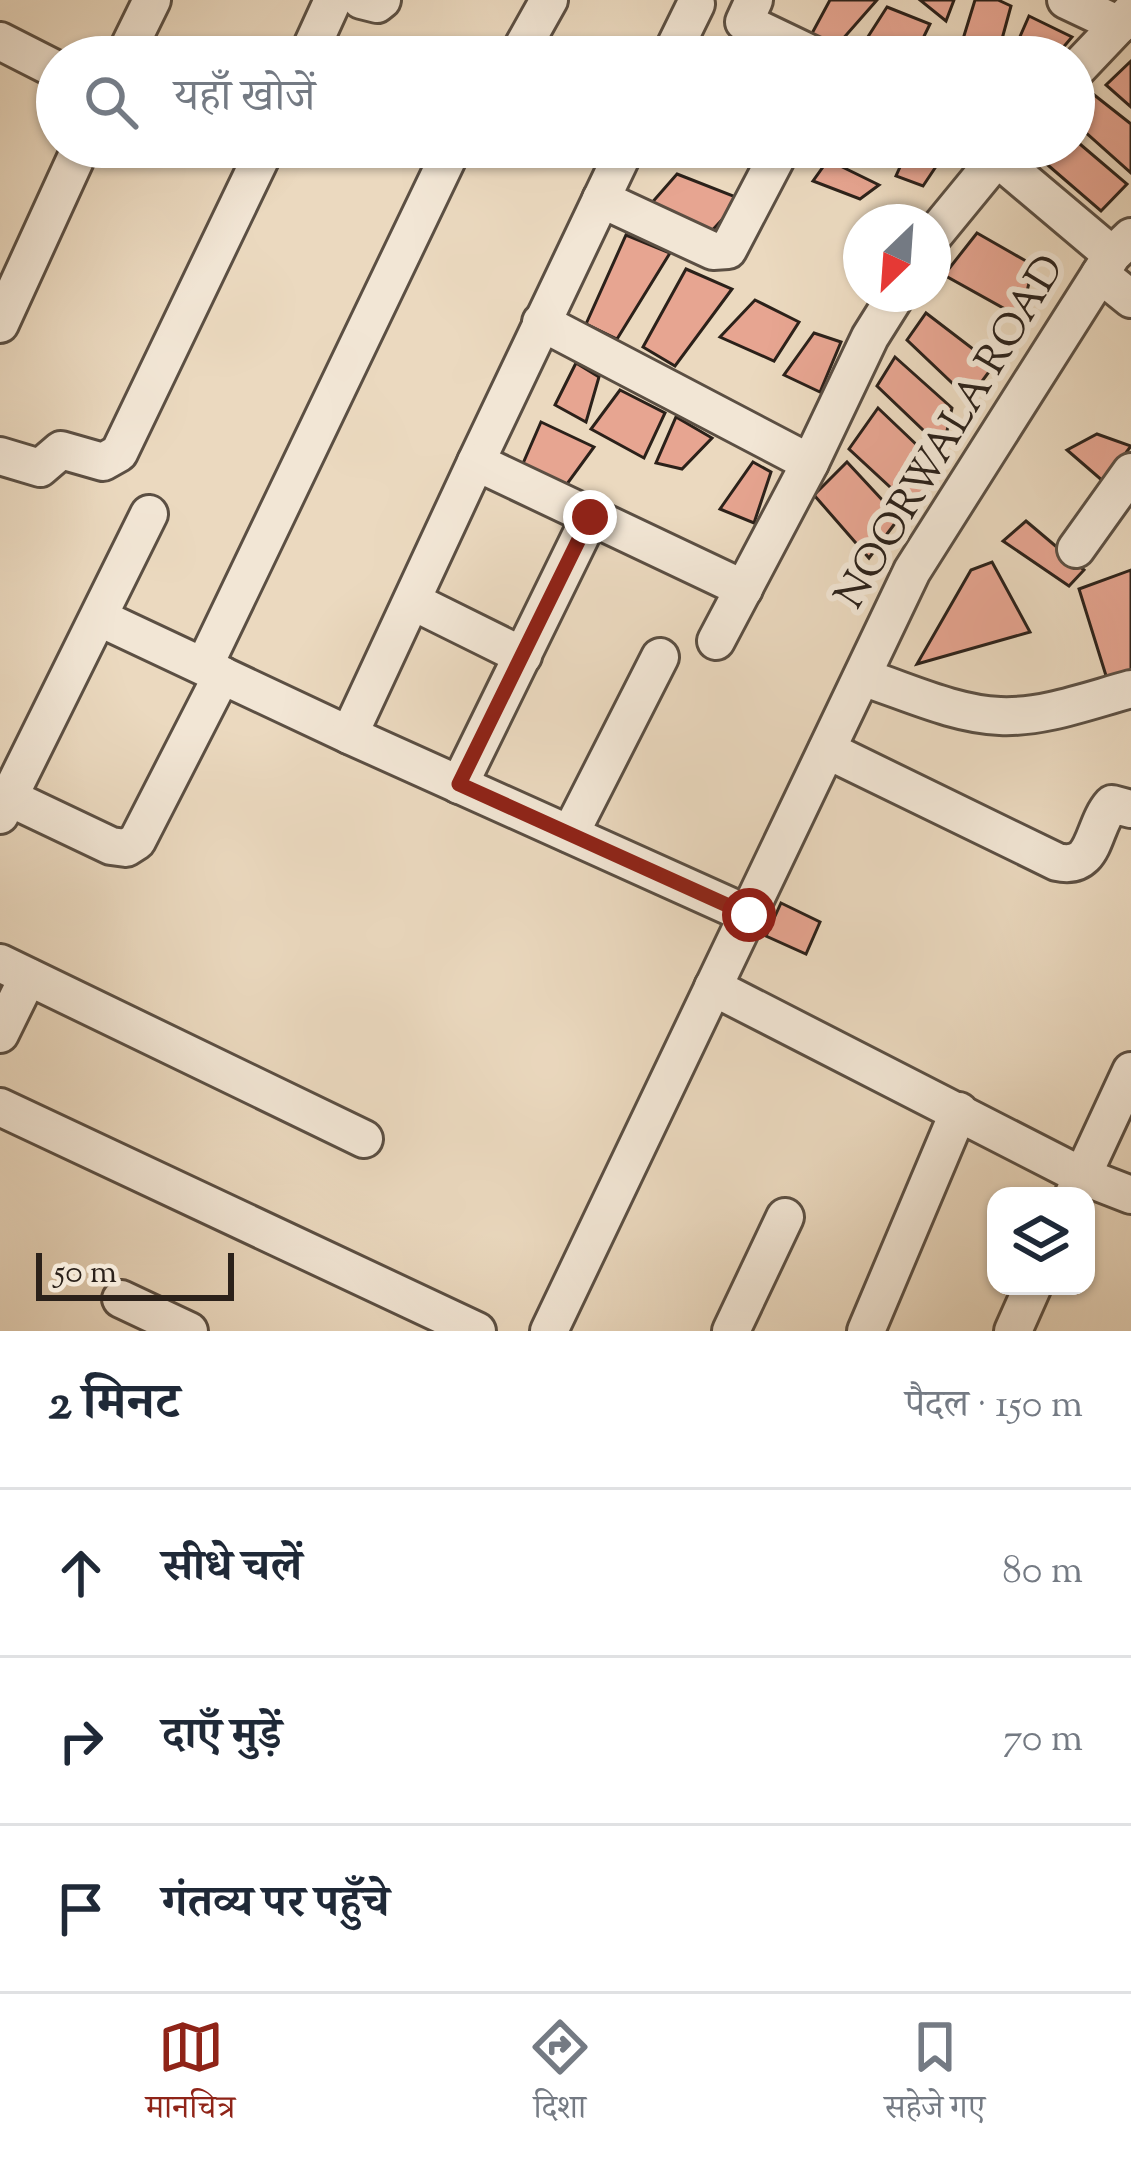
<!DOCTYPE html>
<html lang="hi">
<meta charset="utf-8">
<style>
body{margin:0;font-family:"Sorts Mill Goudy","Noto Serif Devanagari",serif;background:#f6f6f7;color:#1f2937}
.controls{position:absolute;right:36px;bottom:36px;display:grid;overflow:hidden;border-radius:24px;box-shadow:0 3px 9px #0004}
.controls button{width:108px;height:108px;display:grid;place-items:center;padding:0;border:0;border-bottom:3px solid #e0e1e3;background:#fff;color:#1f2937;font:60px sans-serif}
.compass{position:absolute;left:843px;top:204px;width:108px;height:108px;border-radius:50%;background:#fff;box-shadow:0 3px 9px #0004;rotate:205deg}
.scale{position:absolute;left:36px;bottom:30px;width:198px;box-sizing:border-box;padding-left:12px;border:6px solid #2b211a;border-top:0;font-size:33px;line-height:42px;white-space:nowrap;color:#2b211a;-webkit-text-stroke:9px #f2e6d5;paint-order:stroke}
.stop{position:absolute;width:36px;height:36px;margin:-27px;border:9px solid #8f2418;border-radius:50%;background:#fff}
.stop.end{background:#8f2418;border-color:#fff;box-shadow:0 3px 12px #0008}
.list{margin:0;padding:0;list-style:none}
h2{display:flex;justify-content:space-between;align-items:center;height:156px;margin:0;padding:0 48px;font-size:51px}
h2 small{font-size:39px;font-weight:400;color:#747a83}
.list li{display:grid;grid-template-columns:78px 1fr auto;gap:36px;align-items:center;box-sizing:border-box;height:168px;padding:0 48px;border-top:3px solid #e0e1e3}
.list b{display:block;font-size:45px;white-space:nowrap}
.list em{font-size:39px;font-style:normal;color:#747a83}
.icon{flex:none;width:66px;height:66px;fill:none;stroke:currentColor;stroke-width:2;stroke-linecap:round;stroke-linejoin:round}
.map{position:relative;flex:none;width:1131px;height:1331px;overflow:hidden}
.search{position:absolute;background:#fff;box-shadow:0 3px 9px #0004;left:36px;right:36px;top:36px;height:132px;display:flex;align-items:center;gap:30px;box-sizing:border-box;padding:0 42px;border-radius:66px;color:#747a83;font-size:45px}
.sheet{height:660px;background:#fff}
nav{display:flex;justify-content:space-around;align-items:center;box-sizing:border-box;height:168px;border-top:3px solid #e0e1e3;background:#fff;font-size:33px;color:#747a83}
nav a{display:grid;justify-items:center;gap:6px}
nav .on{color:#8f2418}
.map>svg:first-child{display:block}
</style>
<div class="map">
<svg width="1131" height="1331" viewBox="0 0 1131 1331">
<rect width="100%" height="100%" fill="#ebd9bf"/>
<filter id="stains"><feTurbulence type="fractalNoise" baseFrequency=".00167" numOctaves="4"/><feColorMatrix values="0 0 0 0 .2 0 0 0 0 .09 0 0 0 0 .02 0 0 0 .5 -.17"/></filter>
<radialGradient id="worn" r=".72"><stop offset=".6" stop-color="#630" stop-opacity="0"/><stop offset="1" stop-color="#630" stop-opacity=".3"/></radialGradient>
<g fill="#e7a591" stroke="#2b211a" stroke-width="3">
<path d="M 830,0 L 877,0 L 841,41 L 810,37 Z"/>
<path d="M 920,0 L 954,0 L 946,21 Z"/>
<path d="M 975,0 L 998,0 L 1011,6 L 999,50 L 963,39 Z"/>
<path d="M 887,7 L 930,24 L 914,57 L 855,57 Z"/>
<path d="M 1029,16 L 1072,37 L 1055,57 L 1011,57 Z"/>
<path d="M 716,40 L 749,57 L 705,56 Z"/>
<path d="M 1131,61 L 1131,107 L 1106,85 Z"/>
<path d="M 1093,94 L 1131,124 L 1131,173 L 1074,122 Z"/>
<path d="M 1074,139 L 1127,184 L 1101,211 L 1035,154 L 1041,147 L 1074,147 Z"/>
<path d="M 681,147 L 732,147 L 728,166 Z"/>
<path d="M 837,147 L 877,147 L 869,160 Z"/>
<path d="M 909,147 L 949,147 L 923,186 L 896,176 Z"/>
<path d="M 828,160 L 879,185 L 860,199 L 813,181 Z"/>
<path d="M 677,174 L 741,199 L 707,236 L 649,206 Z"/>
<path d="M 977,233 L 1033,265 L 1021,318 L 944,275 Z"/>
<path d="M 626,235 L 670,253 L 617,339 L 586,324 Z"/>
<path d="M 686,269 L 732,289 L 675,366 L 643,347 Z"/>
<path d="M 755,300 L 799,322 L 774,361 L 720,337 Z"/>
<path d="M 926,313 L 994,365 L 969,399 L 907,340 Z"/>
<path d="M 814,333 L 841,342 L 820,392 L 784,375 Z"/>
<path d="M 895,357 L 952,408 L 943,449 L 877,386 Z"/>
<path d="M 576,363 L 599,377 L 586,422 L 555,405 Z"/>
<path d="M 620,390 L 665,413 L 644,458 L 591,429 Z"/>
<path d="M 878,408 L 941,468 L 916,511 L 849,449 Z"/>
<path d="M 676,417 L 712,438 L 682,469 L 656,463 Z"/>
<path d="M 541,422 L 594,447 L 567,484 L 521,468 Z"/>
<path d="M 1097,434 L 1131,446 L 1104,482 L 1067,450 Z"/>
<path d="M 753,462 L 771,472 L 754,523 L 720,509 Z"/>
<path d="M 847,462 L 899,518 L 869,558 L 814,495 Z"/>
<path d="M 1026,521 L 1084,570 L 1069,586 L 1003,541 Z"/>
<path d="M 992,562 L 1030,632 L 917,664 L 971,570 Z"/>
<path d="M 1131,570 L 1131,674 L 1108,682 L 1079,589 Z"/>
<path d="M 781,903 L 820,922 L 806,954 L 766,936 Z"/>
</g>
<g fill="none" stroke-linecap="round" stroke-linejoin="round">
<g stroke="#5b4f43" stroke-width="42">
<g id="minor">
<path d="M 361,0 L 377,4 L 382,0"/>
<path d="M 754,0 L 744,22 L 817,57"/>
<path d="M 1066,0 L 1119,25"/>
<path d="M 0,41 L 57,70"/>
<path d="M 124,57 L 152,0"/>
<path d="M 307,57 L 333,0"/>
<path d="M 517,57 L 549,0"/>
<path d="M 670,57 L 696,4"/>
<path d="M 1074,72 L 1131,12"/>
<path d="M 984,147 L 1112,255"/>
<path d="M 601,199 L 713,251 L 728,250 L 782,147"/>
<path d="M 933,236 L 1006,147"/>
<path d="M 1100,274 L 1131,299"/>
<path d="M 541,322 L 810,463"/>
<path d="M 0,324 L 81,147"/>
<path d="M 0,456 L 40,468 L 61,450 L 103,462 L 119,453 L 266,147"/>
<path d="M 476,462 L 626,147"/>
<path d="M 1076,549 L 1131,472"/>
<path d="M 412,601 L 523,656"/>
<path d="M 100,618 L 349,735 L 476,462 L 744,589"/>
<path d="M 716,641 L 810,463 L 870,337 L 897,294"/>
<path d="M 204,666 L 453,147"/>
<path d="M 862,677 C 906,691 953,714 1000,716 C 1043,718 1090,700 1131,689"/>
<path d="M 349,735 L 749,915"/>
<path d="M 827,750 L 1057,862 C 1097,871 1091,827 1112,804 L 1131,809"/>
<path d="M 459,785 L 590,517"/>
<path d="M 10,798 L 111,846 L 126,848 L 137,841 L 222,675"/>
<path d="M 0,815 L 149,514"/>
<path d="M 570,834 L 660,657"/>
<path d="M 0,963 L 364,1139"/>
<path d="M 713,987 L 1082,1176 L 1131,1195"/>
<path d="M 0,1034 L 28,977"/>
<path d="M 0,1107 L 477,1331"/>
<path d="M 1073,1196 L 1131,1071"/>
<path d="M 121,1299 L 189,1331"/>
<path d="M 549,1331 L 912,571 L 1112,255 L 1131,237"/>
<path d="M 731,1331 L 785,1217"/>
<path d="M 866,1331 L 959,1111"/>
<path d="M 1013,1331 L 1033,1286"/>
</g>
</g>
<use href="#minor" stroke="#f2e6d5" stroke-width="36"/>
</g>
<g fill="none" stroke-linecap="round" stroke-linejoin="round">
<path stroke="#8f2418" stroke-width="15" d="M 590,517 L 459,784 L 749,915"/>
</g>
<g text-anchor="middle" dominant-baseline="central" stroke-width="12" stroke-linejoin="round" paint-order="stroke">
<g font-size="42" fill="#2b211a" stroke="#f2e6d5">
<text transform="translate(952 433) rotate(-59)">NOORWALA ROAD</text>
</g>
</g>
<rect width="100%" height="100%" filter="url(#stains)"/>
<rect width="100%" height="100%" fill="url(#worn)"/>
</svg>
<div class="controls">
<button><svg class="icon" aria-label="layers" viewBox="0 0 24 24"><path d="M12 4l9 5-9 5-9-5zM3 14l9 5 9-5"/></svg></button>
</div>
<svg class="compass" viewBox="-18 -18 36 36"><path d="M0-13l5 13h-10z" fill="#e53935"/><path d="M0 13l5-13h-10z" fill="#747a83"/></svg>
<div class="scale">50 m</div>
<div class="stop" style="left:749px;top:915px"></div>
<div class="stop end" style="left:590px;top:517px"></div>
<div class="search"><svg class="icon" aria-label="search" viewBox="0 0 24 24"><circle cx="10" cy="10" r="6"/><path d="M15 15l6 6"/></svg>यहाँ खोजें</div>
</div>
<section class="sheet">
<h2>2 मिनट<small>पैदल · 150 m</small></h2>
<ul class="list">
<li><svg class="icon" aria-label="ahead" viewBox="0 0 24 24"><path d="M12 20V5M6 11l6-6 6 6"/></svg><div><b>सीधे चलें</b></div><em>80 m</em></li>
<li><svg class="icon" aria-label="right" viewBox="0 0 24 24"><path d="M7 20v-9h11M14 6l5 5-5 5"/></svg><div><b>दाएँ मुड़ें</b></div><em>70 m</em></li>
<li><svg class="icon" aria-label="arrive" viewBox="0 0 24 24"><path d="M6 21V4h12l-3 4 3 4H6"/></svg><div><b>गंतव्य पर पहुँचे</b></div></li>
</ul>
</section>
<nav>
<a class="on"><svg class="icon" aria-label="map" viewBox="0 0 24 24"><path d="M3 6l6-2 6 2 6-2v14l-6 2-6-2-6 2zM9 4v14M15 6v14"/></svg>मानचित्र</a>
<a><svg class="icon" aria-label="directions" viewBox="0 0 24 24"><path d="M12 3l9 9-9 9-9-9zM9 14v-3h6M13 9l2 2-2 2"/></svg>दिशा</a>
<a><svg class="icon" aria-label="saved" viewBox="0 0 24 24"><path d="M7 4h10v16l-5-4-5 4z"/></svg>सहेजे गए</a>
</nav>
